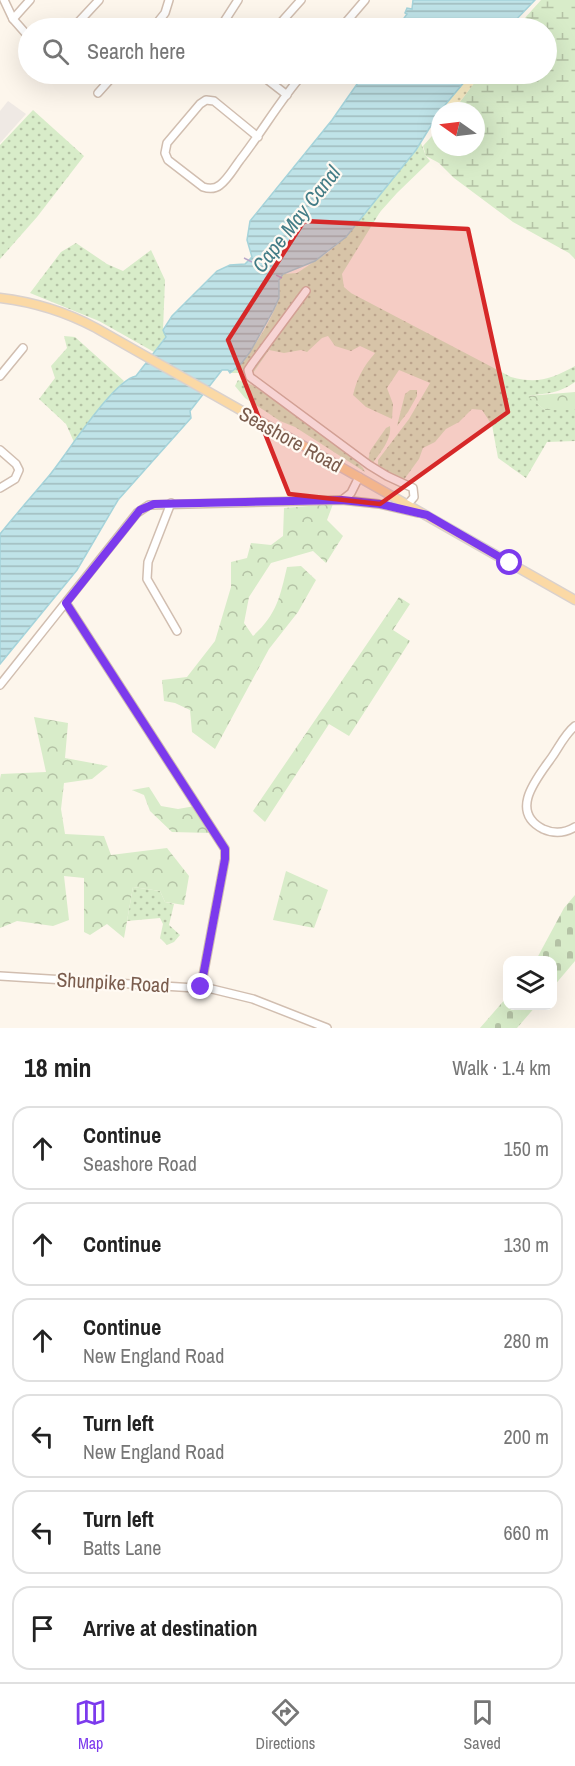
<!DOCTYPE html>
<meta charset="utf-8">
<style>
body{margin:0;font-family:"Archivo Narrow",sans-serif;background:#f6f6f6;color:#222}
.controls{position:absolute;right:18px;bottom:18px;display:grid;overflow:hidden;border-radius:12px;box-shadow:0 6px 24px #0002}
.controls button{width:54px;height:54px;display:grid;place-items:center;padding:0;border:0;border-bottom:2px solid #e0e0e0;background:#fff;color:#222;font:30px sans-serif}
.compass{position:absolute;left:431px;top:102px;width:54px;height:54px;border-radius:50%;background:#fff;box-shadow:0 6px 24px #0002;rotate:284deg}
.stop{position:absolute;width:18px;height:18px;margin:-14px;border:4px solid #7c3aed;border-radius:50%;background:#fff}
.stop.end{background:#7c3aed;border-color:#fff;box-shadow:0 2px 6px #0008}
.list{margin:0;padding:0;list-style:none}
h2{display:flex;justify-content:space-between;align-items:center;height:78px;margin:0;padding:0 24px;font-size:26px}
h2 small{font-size:20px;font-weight:400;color:#767676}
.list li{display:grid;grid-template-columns:39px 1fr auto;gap:18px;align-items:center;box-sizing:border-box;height:84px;margin:0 12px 12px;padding:0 12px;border:2px solid #e0e0e0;border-radius:18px}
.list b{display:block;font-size:22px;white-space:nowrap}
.list p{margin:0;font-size:20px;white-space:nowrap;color:#767676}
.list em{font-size:20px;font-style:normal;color:#767676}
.icon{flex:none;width:33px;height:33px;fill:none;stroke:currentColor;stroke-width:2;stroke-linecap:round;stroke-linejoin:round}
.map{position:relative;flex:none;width:575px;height:1028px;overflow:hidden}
.search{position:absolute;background:#fff;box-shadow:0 6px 24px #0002;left:18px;right:18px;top:18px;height:66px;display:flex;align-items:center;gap:15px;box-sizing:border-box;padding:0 21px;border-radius:33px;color:#767676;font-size:22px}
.sheet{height:654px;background:#fff}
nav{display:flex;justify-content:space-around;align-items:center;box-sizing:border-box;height:84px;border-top:2px solid #e0e0e0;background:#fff;font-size:16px;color:#767676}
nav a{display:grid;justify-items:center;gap:3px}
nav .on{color:#7c3aed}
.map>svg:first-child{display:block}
</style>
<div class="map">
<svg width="575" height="1028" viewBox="0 0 575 1028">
<defs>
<pattern id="grass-dots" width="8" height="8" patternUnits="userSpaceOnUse" patternTransform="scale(1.5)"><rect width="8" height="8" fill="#d8ecc9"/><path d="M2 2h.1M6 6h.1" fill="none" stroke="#b4c2a5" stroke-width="1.8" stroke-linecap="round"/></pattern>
<pattern id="forest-crowns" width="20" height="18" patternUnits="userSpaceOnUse" patternTransform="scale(1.5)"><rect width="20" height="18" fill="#d8ecc9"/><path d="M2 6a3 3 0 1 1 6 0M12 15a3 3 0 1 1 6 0" fill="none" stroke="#b4c2a5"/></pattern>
<pattern id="wetland-marsh" width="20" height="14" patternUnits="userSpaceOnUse" patternTransform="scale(1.5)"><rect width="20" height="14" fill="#d8ecc9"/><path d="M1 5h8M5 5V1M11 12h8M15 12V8" fill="none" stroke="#b4c2a5"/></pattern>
<pattern id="sand-dots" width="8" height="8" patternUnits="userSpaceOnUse" patternTransform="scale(1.5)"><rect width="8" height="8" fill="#fcefc7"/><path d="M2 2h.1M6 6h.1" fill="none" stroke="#d1c5a4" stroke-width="1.8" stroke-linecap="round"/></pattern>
<pattern id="cemetery-stones" width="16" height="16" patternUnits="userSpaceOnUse" patternTransform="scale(1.5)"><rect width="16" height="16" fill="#d8ecc9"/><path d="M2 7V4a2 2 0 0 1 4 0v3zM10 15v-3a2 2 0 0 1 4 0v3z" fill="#b4c2a5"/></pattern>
<pattern id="water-rules" width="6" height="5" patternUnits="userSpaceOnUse" patternTransform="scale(1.5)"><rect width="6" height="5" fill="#bfe3e8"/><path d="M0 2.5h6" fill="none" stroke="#a0bbbe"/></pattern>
</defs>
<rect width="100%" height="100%" fill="#fdf6ec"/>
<path fill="#efe9e4" d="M 8,101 L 26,114 L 0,143 L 0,111 Z"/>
<g fill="url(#grass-dots)">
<path d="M 33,110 L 84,156 L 37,217 L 0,259 L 0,145 Z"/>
<path d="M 421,143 L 426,156 L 430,161 L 397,193 L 380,212 L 342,274 L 344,287 L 351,293 L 511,377 C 538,384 551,379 575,366 L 575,382 C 558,394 547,393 528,396 L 545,410 L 575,410 L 575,441 L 547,442 L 526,478 L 498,458 L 492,425 L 482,410 L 472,409 L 459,422 L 446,429 L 435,442 L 423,448 L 419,459 L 403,481 L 378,465 L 378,460 L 409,419 L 430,383 L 399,370 L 387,388 L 393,404 L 392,419 L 366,407 L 353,395 C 357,378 363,367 375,353 L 360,346 L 351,351 L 335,346 L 328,336 L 322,338 L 307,352 L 301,350 L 284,353 L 269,350 L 253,373 L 230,373 C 251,355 268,326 278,301 C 282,292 276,283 283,274 L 297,273 L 327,253 L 346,237 Z"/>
<path d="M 76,243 L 107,264 L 123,271 L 151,250 L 165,280 L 163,330 L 166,336 L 154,352 L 99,321 L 30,293 L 61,252 Z"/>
<path d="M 64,336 L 75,337 L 124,381 L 74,442 L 66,424 L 39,399 L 55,378 L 51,366 L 67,348 Z"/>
<path d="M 238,380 L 252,385 L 270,397 L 348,452 L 363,468 L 365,472 L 295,427 L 280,421 L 265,411 L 245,398 L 235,386 Z"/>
<path d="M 410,390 L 417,390 L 417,396 L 408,412 L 397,426 L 405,394 Z"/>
<path d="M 390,426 C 392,439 380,453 373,463 L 368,461 L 370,451 L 386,428 Z"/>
<path d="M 133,887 L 160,891 L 165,902 L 174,904 L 169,925 L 180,935 L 174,942 L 167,945 L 160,938 L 163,924 L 160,918 L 127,921 Z"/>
</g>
<g fill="url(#forest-crowns)">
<path d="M 575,392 L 575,410 L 545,410 L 527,396 Z"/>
<path d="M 333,504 L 327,520 L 343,536 L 326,563 L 313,551 L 271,563 L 249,597 L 244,623 L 253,636 C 277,614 280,597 287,567 L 301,566 L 316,580 L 298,612 L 269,649 L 215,749 L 192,732 L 190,710 L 175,703 L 164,701 L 162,680 L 187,677 L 215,641 L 231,587 L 231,562 L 247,558 L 251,543 L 271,545 L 283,536 L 284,508 Z"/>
<path d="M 399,597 L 410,604 L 393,630 L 410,641 L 349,736 L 329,724 L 265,822 L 253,811 Z"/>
<path d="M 34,717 L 68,723 L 65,758 L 108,766 L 92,779 L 64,783 L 61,809 L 65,834 L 104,836 L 111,855 L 167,848 L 189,876 L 184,905 L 165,902 L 160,891 L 133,887 L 124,938 L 107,924 L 90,935 L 84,932 L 84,878 L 64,876 L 69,920 L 53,926 L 17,921 L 0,928 L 0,779 L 1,774 L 46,772 Z"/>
<path d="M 149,787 L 161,806 L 178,809 L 195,806 L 210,833 L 172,832 L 150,811 L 144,795 L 132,790 Z"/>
<path d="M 286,871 L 328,890 L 314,928 L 273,920 Z"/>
</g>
<path fill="url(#wetland-marsh)" d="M 541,0 L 575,0 L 575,259 L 569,253 L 513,222 L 454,178 L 439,163 L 426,156 L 423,146 L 440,127 L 440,147 L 476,147 L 476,111 L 453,111 L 481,74 L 546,74 L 546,28 L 516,28 Z"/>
<path fill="url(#sand-dots)" d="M 471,74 L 481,74 L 453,111 L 441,111 Z"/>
<g fill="url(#cemetery-stones)">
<path d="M 575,895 L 575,961 L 553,987 L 552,960 L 536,960 L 564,908 Z"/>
<path d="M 507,997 L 508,1005 L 536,1006 L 517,1028 L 480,1028 Z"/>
</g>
<g fill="url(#water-rules)" stroke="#a5d3da" stroke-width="1.5">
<path d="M 413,0 L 535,0 L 508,28 L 397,28 L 407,14 L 405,13 L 407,8 L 412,9 Z"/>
<path d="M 364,74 L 471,74 L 440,111 L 416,150 L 346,237 L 315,261 L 283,274 L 279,280 L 279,298 L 273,311 L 250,352 L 241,364 L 230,373 L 228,370 L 222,370 L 190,411 L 191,418 L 118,500 L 77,570 L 0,664 L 0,534 C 16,514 32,496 48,477 C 66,456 112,381 136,376 L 166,337 L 163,330 L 172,316 L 217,271 L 230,265 L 245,264 L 252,257 L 247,240 L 250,221 L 332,120 Z"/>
</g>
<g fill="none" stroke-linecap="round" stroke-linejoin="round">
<g stroke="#d1beb0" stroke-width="10">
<g id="minor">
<path d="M 4,0 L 13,19 L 28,36"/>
<path d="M 13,19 L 30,0"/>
<path d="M 73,28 L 99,0"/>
<path d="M 153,28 L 165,13 L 169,0"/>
<path d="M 220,28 L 238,0"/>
<path d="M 276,28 L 301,0"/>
<path d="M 341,28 L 365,0"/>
<path d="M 260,74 L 287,95"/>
<path d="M 98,93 L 115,74"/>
<path d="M 258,137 L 214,101 L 206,100 L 200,104 L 167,143 L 165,153 L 168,160 L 203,187 C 209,189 215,189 220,185 C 228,179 234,168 240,160 C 262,132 280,100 303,74"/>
<path d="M 306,291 L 252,364 L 248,370 L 250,377 L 369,465 L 387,476 L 413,488 L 414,497 L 408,504"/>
<path d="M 0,376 L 23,348"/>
<path d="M 0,450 L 16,464 L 19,470 L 15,479 L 0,488"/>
<path d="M 342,500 L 351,493 L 359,477"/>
<path d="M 171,503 L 148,562 L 147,579 L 177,631"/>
<path d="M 66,603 L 225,849 L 225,859 L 201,987"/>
<path d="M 0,685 L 137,513 L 149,505 L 342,500 L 379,504 L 418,513"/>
<path d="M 575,726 C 565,734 559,747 552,757 C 538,777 508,811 543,829 C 554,834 565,833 575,827"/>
<path d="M 0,976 L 212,989 L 253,999 L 327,1028"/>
</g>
</g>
<g stroke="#dad1cd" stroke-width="11">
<path id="major" d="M 0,298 C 34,302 66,312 96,328 L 575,600"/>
</g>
<use href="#minor" stroke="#fff" stroke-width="7"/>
<use href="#major" stroke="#fbd9a5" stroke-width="8"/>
<g stroke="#b9a8c9" stroke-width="1.5" stroke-dasharray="9 6" stroke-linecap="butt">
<path d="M 244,258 L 254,263"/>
<path d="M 276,275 L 282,278"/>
</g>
</g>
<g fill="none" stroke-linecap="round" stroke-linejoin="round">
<path stroke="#7c3aed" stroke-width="8" d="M 201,987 L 225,859 L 225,849 L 66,603 L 140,510 L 154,504 L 342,500 L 380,504 L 427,515 L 510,563"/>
</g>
<path fill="#d62828" fill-opacity="0.2" stroke="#d62828" stroke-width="4.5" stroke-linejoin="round" d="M 304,221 L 468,229 L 508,412 L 380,504 L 289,494 L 228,340 Z"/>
<g text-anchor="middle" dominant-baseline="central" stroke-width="4.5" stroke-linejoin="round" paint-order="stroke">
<g font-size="20" fill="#7a5c4d" stroke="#fffaf3">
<text transform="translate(291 439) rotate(29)">Seashore Road</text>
<text transform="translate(113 982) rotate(3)">Shunpike Road</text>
</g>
<g font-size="21" font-style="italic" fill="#437c86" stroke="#fffaf3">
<text transform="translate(296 219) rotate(-52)">Cape May Canal</text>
</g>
</g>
</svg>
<div class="controls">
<button><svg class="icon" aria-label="layers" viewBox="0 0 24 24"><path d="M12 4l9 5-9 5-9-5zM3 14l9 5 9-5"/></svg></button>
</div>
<svg class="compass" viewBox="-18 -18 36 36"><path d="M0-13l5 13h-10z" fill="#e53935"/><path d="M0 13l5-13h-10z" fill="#767676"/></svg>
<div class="stop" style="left:510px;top:563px"></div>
<div class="stop end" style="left:201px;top:987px"></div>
<div class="search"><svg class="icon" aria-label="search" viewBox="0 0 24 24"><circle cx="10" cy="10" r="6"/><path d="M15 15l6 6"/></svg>Search here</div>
</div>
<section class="sheet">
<h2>18 min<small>Walk · 1.4 km</small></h2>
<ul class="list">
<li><svg class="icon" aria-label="ahead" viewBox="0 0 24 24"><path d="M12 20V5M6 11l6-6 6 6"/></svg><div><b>Continue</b><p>Seashore Road</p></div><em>150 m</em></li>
<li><svg class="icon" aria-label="ahead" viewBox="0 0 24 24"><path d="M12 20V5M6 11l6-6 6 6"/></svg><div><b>Continue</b></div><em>130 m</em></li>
<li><svg class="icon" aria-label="ahead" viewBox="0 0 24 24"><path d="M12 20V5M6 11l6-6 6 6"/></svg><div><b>Continue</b><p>New England Road</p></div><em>280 m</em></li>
<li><svg class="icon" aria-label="left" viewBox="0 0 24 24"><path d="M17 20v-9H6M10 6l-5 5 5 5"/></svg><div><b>Turn left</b><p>New England Road</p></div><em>200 m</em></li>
<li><svg class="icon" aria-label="left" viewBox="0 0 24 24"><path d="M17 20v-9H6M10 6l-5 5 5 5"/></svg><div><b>Turn left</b><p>Batts Lane</p></div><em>660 m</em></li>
<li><svg class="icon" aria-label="arrive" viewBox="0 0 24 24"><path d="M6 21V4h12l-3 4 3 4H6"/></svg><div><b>Arrive at destination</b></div></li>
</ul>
</section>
<nav>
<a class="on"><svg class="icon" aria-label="map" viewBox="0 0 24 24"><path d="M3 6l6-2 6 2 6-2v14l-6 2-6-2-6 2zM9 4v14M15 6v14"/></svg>Map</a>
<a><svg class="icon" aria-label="directions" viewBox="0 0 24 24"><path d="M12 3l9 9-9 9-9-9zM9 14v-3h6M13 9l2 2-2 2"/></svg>Directions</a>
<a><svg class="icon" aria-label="saved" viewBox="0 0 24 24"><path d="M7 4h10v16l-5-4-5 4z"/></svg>Saved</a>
</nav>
